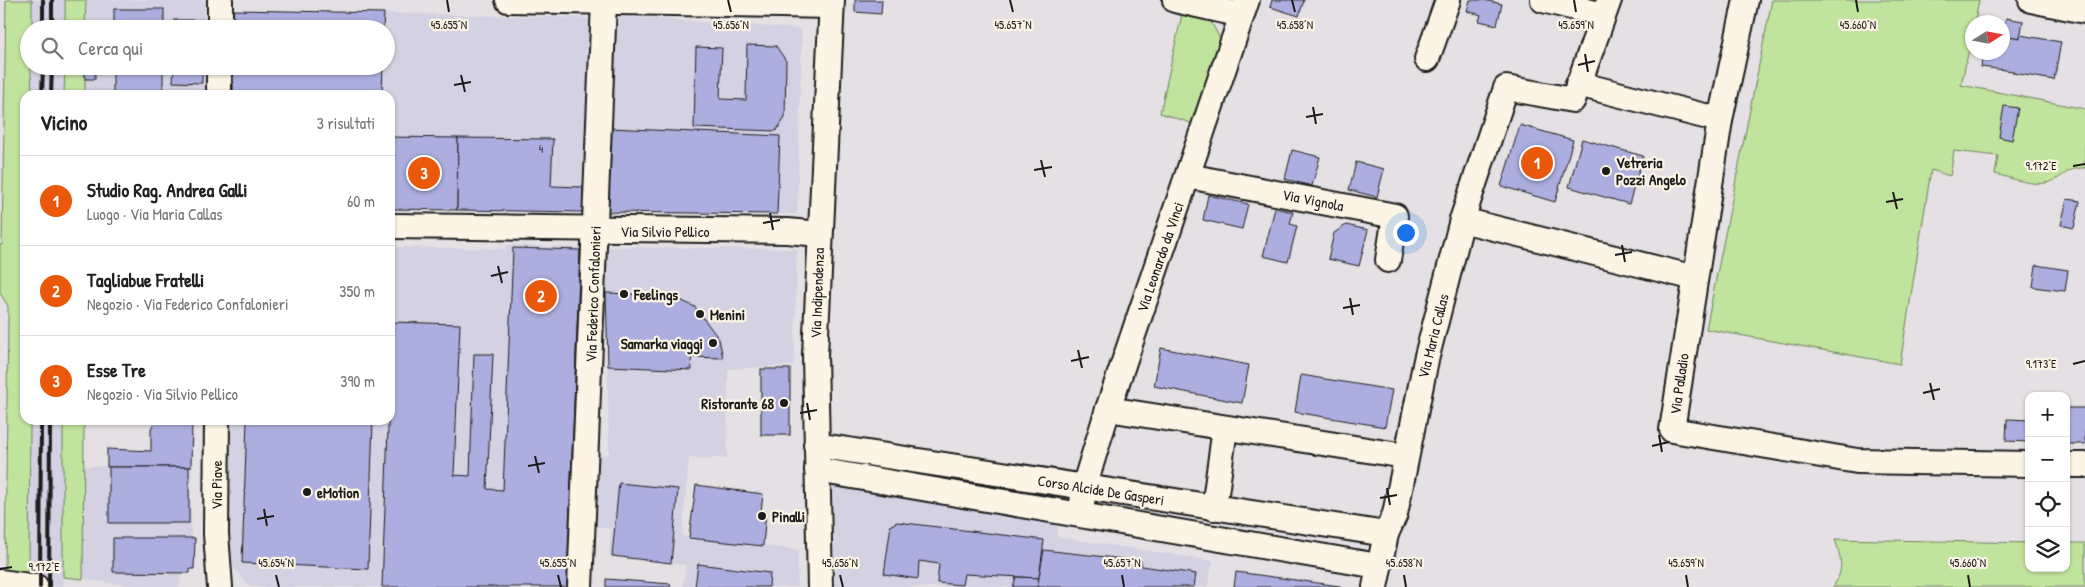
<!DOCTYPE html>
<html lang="it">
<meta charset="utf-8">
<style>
body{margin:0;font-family:"Patrick Hand",sans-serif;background:#f6f6f6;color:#222}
.controls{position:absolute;right:15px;bottom:15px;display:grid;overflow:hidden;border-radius:10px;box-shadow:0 1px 4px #0004}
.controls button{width:45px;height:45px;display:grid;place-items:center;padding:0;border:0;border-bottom:1px solid #e0e0e0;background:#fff;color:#222;font:25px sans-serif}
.compass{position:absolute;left:1965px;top:15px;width:45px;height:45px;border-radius:50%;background:#fff;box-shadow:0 1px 4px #0004;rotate:79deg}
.you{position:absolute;left:1405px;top:232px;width:18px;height:18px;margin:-12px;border:4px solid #fff;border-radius:50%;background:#1a73e8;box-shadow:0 0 0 8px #1a73e833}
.badge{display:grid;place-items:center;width:32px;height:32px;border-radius:50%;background:#ea580c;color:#fff;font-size:16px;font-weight:700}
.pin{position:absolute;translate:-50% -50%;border:2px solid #fff;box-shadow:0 1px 5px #0006}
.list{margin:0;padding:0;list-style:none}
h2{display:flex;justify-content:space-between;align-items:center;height:65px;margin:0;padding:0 20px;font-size:21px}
h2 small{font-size:16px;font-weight:400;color:#767676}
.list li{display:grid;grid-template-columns:32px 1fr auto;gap:15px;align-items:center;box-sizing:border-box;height:90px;padding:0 20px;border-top:1px solid #e0e0e0}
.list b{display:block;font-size:19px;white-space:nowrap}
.list p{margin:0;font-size:16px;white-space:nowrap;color:#767676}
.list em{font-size:16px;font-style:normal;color:#767676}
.icon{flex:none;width:28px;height:28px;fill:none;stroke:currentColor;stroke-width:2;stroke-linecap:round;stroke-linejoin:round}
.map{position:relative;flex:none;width:2085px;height:587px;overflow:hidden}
.search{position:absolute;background:#fff;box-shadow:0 1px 4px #0004;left:20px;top:20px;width:375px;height:55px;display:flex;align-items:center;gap:12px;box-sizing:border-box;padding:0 18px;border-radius:28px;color:#767676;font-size:19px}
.panel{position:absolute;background:#fff;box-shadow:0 1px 4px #0004;left:20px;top:90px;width:375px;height:335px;border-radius:15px}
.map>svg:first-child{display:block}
</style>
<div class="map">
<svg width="2085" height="587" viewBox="0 0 2085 587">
<rect width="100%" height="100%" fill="#e4e0e3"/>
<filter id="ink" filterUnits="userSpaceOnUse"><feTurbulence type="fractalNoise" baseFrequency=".02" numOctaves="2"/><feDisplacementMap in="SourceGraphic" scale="10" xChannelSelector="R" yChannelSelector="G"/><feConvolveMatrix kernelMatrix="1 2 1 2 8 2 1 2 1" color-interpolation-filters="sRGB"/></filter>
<g filter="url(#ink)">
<g fill="#d3d1e2">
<rect x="32" y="0" width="33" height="29"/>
<path d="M 86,0 L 205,0 L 204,29 L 85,29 Z"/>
<path d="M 235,10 L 589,18 L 591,21 L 584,210 L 583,212 L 390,209 L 390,95 L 233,95 L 233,66 L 386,66 L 386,29 L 232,29 L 232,11 Z"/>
<path d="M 612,16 L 802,29 L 797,214 L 608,212 Z"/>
<path d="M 32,66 L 65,66 L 64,95 L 32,95 Z"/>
<rect x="85" y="66" width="119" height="29"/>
<path d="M 507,245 L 583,248 L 568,587 L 252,587 L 248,584 L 234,568 L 230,554 L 231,420 L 390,420 L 390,247 L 506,249 Z"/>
<path d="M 606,247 L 797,249 L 794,365 L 728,369 L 727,458 L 689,458 L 682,536 L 798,550 L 797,587 L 683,587 L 686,565 L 609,556 L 611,529 L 595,526 L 597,454 L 609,455 Z"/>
<path d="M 30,420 L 63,420 L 63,587 L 28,587 Z"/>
<path d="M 84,466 L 191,467 L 191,538 L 195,538 L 194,569 L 191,569 L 190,573 L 180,573 L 180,587 L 143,587 L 83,579 Z"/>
<path d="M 832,482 L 1058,520 L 1057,537 L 1213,561 L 1207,587 L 835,587 Z"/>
</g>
<g fill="#c0e39d" stroke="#6e805c">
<path d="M 6,0 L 32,0 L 32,29 L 29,29 L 32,95 L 25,95 L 25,420 L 30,420 L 29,572 L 5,569 L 8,319 L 8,306 L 0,293 L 0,245 L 2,245 Z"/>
<path d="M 65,0 L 86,0 L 85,29 L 65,29 Z"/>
<path d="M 1772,0 L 1979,0 L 1975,22 L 1972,22 L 1972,36 L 1961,85 L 2085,109 L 2085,168 C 2067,167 2063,178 2050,182 C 2033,187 2012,178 1995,174 L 1998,156 L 1954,151 L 1950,176 L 1931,170 L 1900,364 L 1706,329 Z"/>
<path d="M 1182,14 L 1210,20 L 1223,44 L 1194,124 L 1160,113 Z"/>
<path d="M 65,66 L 85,66 L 85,95 L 64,95 Z"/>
<path d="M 63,420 L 84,420 L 83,579 L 63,577 Z"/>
<path d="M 1835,539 L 2029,543 L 2029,568 L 2066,568 L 2066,543 L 2085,543 L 2085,587 L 1833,587 C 1845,569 1841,559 1835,539 Z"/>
</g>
<g fill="#acaedf" stroke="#1c1c1c">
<path d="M 855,0 L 882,0 L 881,14 L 855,12 Z"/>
<path d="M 1272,0 L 1304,0 L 1299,16 L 1270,7 Z"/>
<path d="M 1470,0 L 1484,0 L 1502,4 L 1497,25 L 1479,21 L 1481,15 L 1467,11 Z"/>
<rect x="114" y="9" width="50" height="20"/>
<path d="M 235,10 L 384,13 L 383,29 L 232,29 L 232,11 Z"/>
<path d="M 2006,18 L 2023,21 L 2020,38 L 2002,35 Z"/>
<rect x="174" y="20" width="29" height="9"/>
<rect x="85" y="24" width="11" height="5"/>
<path d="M 2002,35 L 2020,38 L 2020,35 L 2061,42 L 2054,80 L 2013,73 L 2013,71 L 1981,67 L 1983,52 L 2002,52 Z"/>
<path d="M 747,45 L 776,46 L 786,61 L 785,118 L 776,131 L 694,128 L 696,47 L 722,48 L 720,99 L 746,100 Z"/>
<rect x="85" y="66" width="10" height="13"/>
<rect x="113" y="66" width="50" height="29"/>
<path d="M 174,66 L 202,66 L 202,83 L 173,82 Z"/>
<path d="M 233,66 L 383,66 L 382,95 L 233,95 Z"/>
<path d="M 2004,106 L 2018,108 L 2012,140 L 1999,137 Z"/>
<path d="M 1520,125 L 1573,140 L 1555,202 L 1501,186 Z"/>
<path d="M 610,128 L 780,136 L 777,214 L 608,212 Z"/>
<path d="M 390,137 L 458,138 L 457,210 L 390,209 Z"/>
<path d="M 458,138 L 553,139 L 551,186 L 583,187 L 583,212 L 457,210 Z"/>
<path d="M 1582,139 L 1643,156 L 1629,204 L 1569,187 Z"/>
<path d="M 1292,150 L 1320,157 L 1312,186 L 1285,179 Z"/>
<path d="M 1356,162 L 1384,169 L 1377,197 L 1349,190 Z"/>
<path d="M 1208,195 L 1248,204 L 1242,229 L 1203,220 Z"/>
<path d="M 2067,199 L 2080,201 L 2074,228 L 2061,225 Z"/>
<path d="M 1275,208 L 1293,212 L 1290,224 L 1297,226 L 1288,262 L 1263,256 Z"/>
<path d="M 1346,225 L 1368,230 L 1359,266 L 1328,259 L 1334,233 Z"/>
<path d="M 513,248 L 580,250 L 567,587 L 382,587 L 392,322 L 460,324 L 454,475 L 470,476 L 474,354 L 493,354 L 487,489 L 503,490 Z"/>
<path d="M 2036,265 L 2068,270 L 2065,291 L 2033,287 Z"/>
<path d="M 606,293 L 656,295 L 678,299 L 695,307 L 719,339 L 723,358 L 691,357 L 692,370 L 608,366 Z"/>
<path d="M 1161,348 L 1249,365 L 1242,403 L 1154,386 Z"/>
<rect x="761" y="369" width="29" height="66"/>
<path d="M 1301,375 L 1392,390 L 1385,427 L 1295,412 Z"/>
<path d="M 2067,408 L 2085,408 L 2085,444 L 2068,444 Z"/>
<path d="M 2007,419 L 2029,420 L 2029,442 L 2006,441 Z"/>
<path d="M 155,420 L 192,420 L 191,467 L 107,467 L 107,449 L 151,451 L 151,429 Z"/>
<path d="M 247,420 L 373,420 L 368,569 L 242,563 Z"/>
<rect x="109" y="467" width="80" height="56"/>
<path d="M 619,483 L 678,489 L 671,563 L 612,556 Z"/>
<path d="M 696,485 L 763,494 L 761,512 L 766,512 L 763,546 L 689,538 Z"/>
<path d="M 897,522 L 1044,540 L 1039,578 L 964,574 L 962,585 L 937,583 L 939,564 L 919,561 L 918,579 L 884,574 L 891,525 Z"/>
<path d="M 113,538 L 195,538 L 194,569 L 190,569 L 190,573 L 113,572 Z"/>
<path d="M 1044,550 L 1141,561 L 1142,566 L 1196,574 L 1194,587 L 1037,587 Z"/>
<path d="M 698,564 L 770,573 L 769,587 L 695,587 Z"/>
<path d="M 1236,572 L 1340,586 L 1340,587 L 1234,587 Z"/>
<path d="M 1016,577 L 1039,578 L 1037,587 L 1013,587 Z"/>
<path d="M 606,579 L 671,584 L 670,587 L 606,587 Z"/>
</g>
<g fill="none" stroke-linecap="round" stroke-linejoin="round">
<g stroke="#1c1c1c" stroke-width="28">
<g id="minor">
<path d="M 508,0 L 831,6"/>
<path d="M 1175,0 L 1242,15"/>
<path d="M 1543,0 L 1603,15"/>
<path d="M 1746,0 L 1720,120 L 1672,430 L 1857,461 L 2029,464"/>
<path d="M 2031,0 L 2085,11"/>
<path d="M 220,29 L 220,0"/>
<path d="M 1427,59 L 1448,0"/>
<path d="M 1578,84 L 1720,120"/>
<path d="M 219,95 L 219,66"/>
<path d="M 1188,176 L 1395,216 L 1388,260"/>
<path d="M 1462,220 L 1695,278"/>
<path d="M 390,226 L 787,231 L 820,234"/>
<path d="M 1108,409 L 1405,456"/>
<path d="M 217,420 L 216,534 L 220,587"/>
<path d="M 816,445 L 1386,534"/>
<path d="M 2066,465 L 2085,465"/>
<path d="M 817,470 L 1378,566"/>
<path d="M 1082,504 L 1084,487 L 1108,409 L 1247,0"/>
<path d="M 1214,508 L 1225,428"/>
<path d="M 0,582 L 36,587"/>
<path d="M 580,587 L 604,2"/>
<path d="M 820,587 L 815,355 L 832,0"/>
<path d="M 1375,587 L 1386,534 L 1395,514 L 1426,360 L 1462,220 L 1506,88 L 1573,100 L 1609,0"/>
</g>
</g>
<use href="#minor" stroke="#fcf5e5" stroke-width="24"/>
<g stroke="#1c1c1c" stroke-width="4">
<path d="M 43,29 L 43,0"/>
<path d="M 52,29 L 52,0"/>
<path d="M 42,95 L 43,66"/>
<path d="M 51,95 L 52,66"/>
<path d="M 40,587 L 41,420"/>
<path d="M 49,587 L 50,420"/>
</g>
</g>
</g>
<path fill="none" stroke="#1c1c1c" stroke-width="2" d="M 447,0 L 449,12M 728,0 L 731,12M 1010,0 L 1013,12M 1292,0 L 1295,12M 1574,0 L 1576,12M 1856,0 L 1858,12M 1585,54 L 1588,72M 1578,65 L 1595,61M 461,75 L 465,92M 454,85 L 471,82M 1313,107 L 1316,124M 1306,117 L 1323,114M 1041,160 L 1045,177M 2073,166 L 2085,164M 1034,170 L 1052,167M 1893,192 L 1897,209M 1886,202 L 1903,199M 770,213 L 773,230M 763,223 L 780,220M 1622,245 L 1625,262M 1615,255 L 1632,252M 498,266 L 502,283M 491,276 L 508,272M 1350,298 L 1353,315M 1343,308 L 1360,305M 1078,350 L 1082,368M 1071,361 L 1089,357M 2073,364 L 2085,361M 1930,383 L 1934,400M 1923,393 L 1940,389M 807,403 L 810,420M 800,413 L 817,410M 1659,435 L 1662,452M 1652,446 L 1669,442M 535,456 L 539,473M 528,466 L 545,463M 1387,488 L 1390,505M 1380,498 L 1397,495M 264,509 L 267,526M 257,519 L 274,516M 0,569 L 12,567M 276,575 L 279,587M 558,575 L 561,587M 840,575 L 843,587M 1122,575 L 1124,587M 1404,575 L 1406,587M 1686,575 L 1688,587M 1968,575 L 1970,587"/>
<g fill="#1c1c1c" stroke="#fcf5e5" stroke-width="2">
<circle cx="1606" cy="171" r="5"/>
<circle cx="624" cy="294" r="5"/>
<circle cx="700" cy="314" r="5"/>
<circle cx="713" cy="343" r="5"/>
<circle cx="784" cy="403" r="5"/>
<circle cx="307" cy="492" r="5"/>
<circle cx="762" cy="516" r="5"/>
</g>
<g text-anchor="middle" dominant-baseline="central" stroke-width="4.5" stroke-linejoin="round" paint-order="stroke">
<g font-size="12" fill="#40404d">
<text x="541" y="148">4</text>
</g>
<g font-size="15" font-weight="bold" fill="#1c1c1c" stroke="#fcf5e5" text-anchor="start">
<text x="1616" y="162">Vetreria<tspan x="1616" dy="17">Pozzi Angelo</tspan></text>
<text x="634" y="294">Feelings</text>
<text x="710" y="314">Menini</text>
<text x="703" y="343" text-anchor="end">Samarka viaggi</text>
<text x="774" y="403" text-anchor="end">Ristorante 68</text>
<text x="317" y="492">eMotion</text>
<text x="772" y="516">Pinalli</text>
</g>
<g font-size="15" fill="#1c1c1c" stroke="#fcf5e5">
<text transform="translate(1313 200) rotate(11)">Via Vignola</text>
<text x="665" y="231">Via Silvio Pellico</text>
<text transform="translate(1160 257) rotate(-71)">Via Leonardo da Vinci</text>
<text transform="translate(817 293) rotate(-88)">Via Indipendenza</text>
<text transform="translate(593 294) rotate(-88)">Via Federico Confalonieri</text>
<text transform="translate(1433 336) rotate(-76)">Via Maria Callas</text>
<text transform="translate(1679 384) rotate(-82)">Via Palladio</text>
<text transform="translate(216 485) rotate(-90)">Via Piave</text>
<text transform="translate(1101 490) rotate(9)">Corso Alcide De Gasperi</text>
</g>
</g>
<g font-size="12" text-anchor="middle" fill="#1c1c1c" stroke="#fcf5e5" stroke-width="4.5" stroke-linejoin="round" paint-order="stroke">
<text x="449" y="29">45.655°N</text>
<text x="731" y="29">45.656°N</text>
<text x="1013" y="29">45.657°N</text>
<text x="1295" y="29">45.658°N</text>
<text x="1576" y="29">45.659°N</text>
<text x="1858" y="29">45.660°N</text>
<text x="2041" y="170">9.172°E</text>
<text x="2041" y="368">9.173°E</text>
<text x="276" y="567">45.654°N</text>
<text x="558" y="567">45.655°N</text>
<text x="840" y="567">45.656°N</text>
<text x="1122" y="567">45.657°N</text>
<text x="1404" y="567">45.658°N</text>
<text x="1686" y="567">45.659°N</text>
<text x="1968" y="567">45.660°N</text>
<text x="44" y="571">9.172°E</text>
</g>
</svg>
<div class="controls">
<button>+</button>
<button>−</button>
<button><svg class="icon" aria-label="locate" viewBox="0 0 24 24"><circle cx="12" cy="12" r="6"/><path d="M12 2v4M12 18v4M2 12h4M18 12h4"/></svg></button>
<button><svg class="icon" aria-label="layers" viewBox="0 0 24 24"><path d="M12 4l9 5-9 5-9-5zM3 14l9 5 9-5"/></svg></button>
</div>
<svg class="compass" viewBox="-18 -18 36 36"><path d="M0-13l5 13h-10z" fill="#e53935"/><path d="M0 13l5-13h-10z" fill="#767676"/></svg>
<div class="you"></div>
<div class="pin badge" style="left:1537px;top:163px">1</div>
<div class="pin badge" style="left:541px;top:296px">2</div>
<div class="pin badge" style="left:424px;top:173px">3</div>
<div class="search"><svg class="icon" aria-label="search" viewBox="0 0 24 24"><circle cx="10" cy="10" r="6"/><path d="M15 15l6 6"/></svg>Cerca qui</div>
<section class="panel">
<h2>Vicino<small>3 risultati</small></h2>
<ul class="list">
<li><span class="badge">1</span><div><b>Studio Rag. Andrea Galli</b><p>Luogo · Via Maria Callas</p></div><em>60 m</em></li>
<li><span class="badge">2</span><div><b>Tagliabue Fratelli</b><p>Negozio · Via Federico Confalonieri</p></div><em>350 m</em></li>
<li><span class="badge">3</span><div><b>Esse Tre</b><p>Negozio · Via Silvio Pellico</p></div><em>390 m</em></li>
</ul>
</section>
</div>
